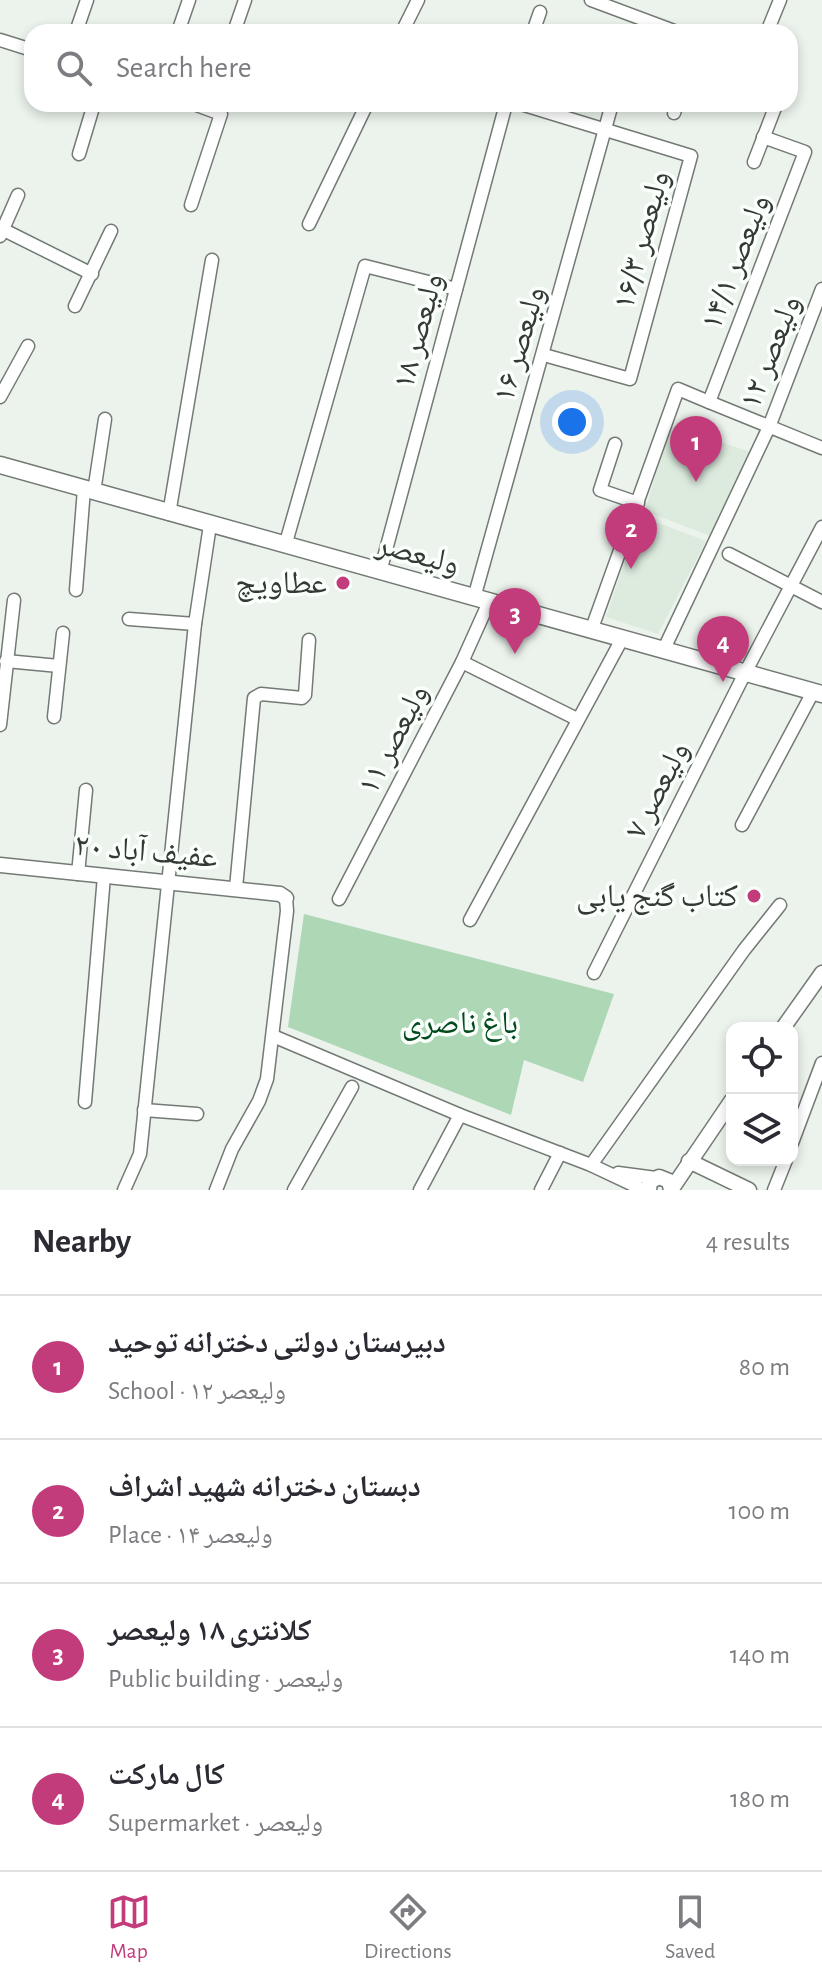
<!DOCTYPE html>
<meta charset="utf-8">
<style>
body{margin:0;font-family:"Alegreya Sans","Noto Naskh Arabic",sans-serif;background:#f7f7f7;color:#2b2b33}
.controls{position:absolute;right:24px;bottom:24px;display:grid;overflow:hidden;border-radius:16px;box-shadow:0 4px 12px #0003}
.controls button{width:72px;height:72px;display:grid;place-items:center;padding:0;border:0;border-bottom:2px solid #e1e1e2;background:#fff;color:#2b2b33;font:40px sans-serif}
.you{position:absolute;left:572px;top:422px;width:28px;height:28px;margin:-20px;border:6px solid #fff;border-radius:50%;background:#1a73e8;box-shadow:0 0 0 12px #1a73e833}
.badge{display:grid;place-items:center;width:52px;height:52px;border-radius:50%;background:#c23b7b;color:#fff;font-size:26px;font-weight:700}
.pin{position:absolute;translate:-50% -66px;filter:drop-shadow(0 2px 4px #0008)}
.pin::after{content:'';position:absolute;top:42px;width:28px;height:24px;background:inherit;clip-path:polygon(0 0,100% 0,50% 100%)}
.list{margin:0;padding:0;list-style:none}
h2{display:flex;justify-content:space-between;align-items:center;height:104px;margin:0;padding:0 32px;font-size:34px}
h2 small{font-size:26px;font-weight:400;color:#7c7c81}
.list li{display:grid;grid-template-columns:52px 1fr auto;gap:24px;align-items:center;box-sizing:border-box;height:144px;padding:0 32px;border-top:2px solid #e1e1e2}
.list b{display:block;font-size:30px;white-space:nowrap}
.list p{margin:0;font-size:26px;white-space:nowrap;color:#7c7c81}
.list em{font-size:26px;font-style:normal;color:#7c7c81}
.icon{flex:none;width:44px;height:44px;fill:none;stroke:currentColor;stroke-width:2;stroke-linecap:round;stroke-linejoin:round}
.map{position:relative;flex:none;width:822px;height:1190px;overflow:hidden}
.search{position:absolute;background:#fff;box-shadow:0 4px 12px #0003;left:24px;right:24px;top:24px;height:88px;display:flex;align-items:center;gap:20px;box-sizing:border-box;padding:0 28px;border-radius:24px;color:#7c7c81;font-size:30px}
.sheet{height:680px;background:#fff}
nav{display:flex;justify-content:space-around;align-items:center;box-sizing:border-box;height:112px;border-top:2px solid #e1e1e2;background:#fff;font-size:22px;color:#7c7c81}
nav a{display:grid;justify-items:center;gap:4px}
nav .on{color:#c23b7b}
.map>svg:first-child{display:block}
</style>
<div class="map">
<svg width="822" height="1190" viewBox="0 0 822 1190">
<rect width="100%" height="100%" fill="#ebf3ec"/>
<g fill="#dcebde">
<path d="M 670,426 L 754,453 L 710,536 L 645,511 Z"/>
<path d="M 640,516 L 706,541 L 658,634 L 606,617 Z"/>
</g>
<path fill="#add7b5" d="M 304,914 L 614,994 L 583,1082 L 524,1060 L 511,1115 L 288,1027 Z"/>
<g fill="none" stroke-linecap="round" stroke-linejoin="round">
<g stroke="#737a74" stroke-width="15">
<g id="minor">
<path d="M 591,0 L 677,32"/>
<path d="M 76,32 L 87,0"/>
<path d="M 178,32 L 189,0"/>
<path d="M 234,32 L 245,0"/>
<path d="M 402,32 L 418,0"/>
<path d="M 533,32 L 540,12"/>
<path d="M 767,32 L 780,0"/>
<path d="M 0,40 L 32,50"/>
<path d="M 521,104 L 691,156 L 630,379 L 544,355"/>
<path d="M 674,113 L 677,104"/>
<path d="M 79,154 L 94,104"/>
<path d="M 754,162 L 776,105"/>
<path d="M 191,205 L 221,114 L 194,104"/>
<path d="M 309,224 L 367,104"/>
<path d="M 0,228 L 92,274"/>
<path d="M 0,236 L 18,195"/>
<path d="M 75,306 L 111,231"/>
<path d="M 0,397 L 28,346"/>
<path d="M 709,402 L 822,448"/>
<path d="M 615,444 L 600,490 L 638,503"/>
<path d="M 94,492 L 105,419"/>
<path d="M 169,514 L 212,260"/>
<path d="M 285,546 L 365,266 L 456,289"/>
<path d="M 729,554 L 822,602"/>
<path d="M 380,572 L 506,104"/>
<path d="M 76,590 L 84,489"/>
<path d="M 474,598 L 612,104"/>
<path d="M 129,619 L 195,624"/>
<path d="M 591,631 L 678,389 L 709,402 L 805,152 L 763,137"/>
<path d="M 663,651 L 769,427 L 822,289"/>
<path d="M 6,661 L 59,666"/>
<path d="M 462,662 L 577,719"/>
<path d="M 54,717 L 63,633"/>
<path d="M 0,725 L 14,600"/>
<path d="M 742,825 L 813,692"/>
<path d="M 78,874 L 86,790"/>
<path d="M 236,888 L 254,698 L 261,694 L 302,698 L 305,695 L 309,640"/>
<path d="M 339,899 L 462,662 L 489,602"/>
<path d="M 470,920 L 622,639"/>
<path d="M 594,973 L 745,673 L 822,527"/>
<path d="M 273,1036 L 460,1115 L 591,1165 L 644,1190"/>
<path d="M 85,1102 L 104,876"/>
<path d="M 144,1110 L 197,1114"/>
<path d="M 792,1143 L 822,1063"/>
<path d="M 591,1165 L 744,950 L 780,905"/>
<path d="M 618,1173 L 656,1178"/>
<path d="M 124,1190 L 140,1154 L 195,624 L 210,525"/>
<path d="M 216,1190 L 232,1149 L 259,1101 L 267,1079 L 287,911 L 286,898"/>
<path d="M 294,1190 L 352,1087"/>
<path d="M 420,1190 L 460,1115"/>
<path d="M 541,1190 L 560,1153"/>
<path d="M 774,1190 L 786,1160"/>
</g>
</g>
<g stroke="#737a74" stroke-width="17">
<g id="tertiary">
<path d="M 0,865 L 280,894 L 286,898"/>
<path d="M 783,1028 L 822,973"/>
<path d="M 689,1161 L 749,1190"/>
<path d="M 649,1190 L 650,1182 L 659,1177 L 669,1181 L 671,1190"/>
<path d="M 671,1190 L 732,1100"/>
</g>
</g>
<g stroke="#737a74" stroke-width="19">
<path id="secondary" d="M 0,465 L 822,694"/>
</g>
<use href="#minor" stroke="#fff" stroke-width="12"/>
<use href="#tertiary" stroke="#fff" stroke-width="14"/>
<use href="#secondary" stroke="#fff" stroke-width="16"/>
</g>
<g fill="#c23b7b" stroke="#fbfffc" stroke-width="3">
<circle cx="343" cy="583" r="8"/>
<circle cx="754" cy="896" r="8"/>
</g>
<g text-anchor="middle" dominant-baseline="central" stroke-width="7" stroke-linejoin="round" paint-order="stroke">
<g font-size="32" fill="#353936" stroke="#fbfffc">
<text transform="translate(641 240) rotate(-75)">۱۶/۳ ولیعصر</text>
<text transform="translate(735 262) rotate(-69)">۱۴/۱ ولیعصر</text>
<text transform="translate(418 331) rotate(-75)">۱۸ ولیعصر</text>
<text transform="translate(519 344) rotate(-74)">۱۶ ولیعصر</text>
<text transform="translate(770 352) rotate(-69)">۱۲ ولیعصر</text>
<text transform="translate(418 554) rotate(15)">ولیعصر</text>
<text transform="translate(393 739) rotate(-63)">۱۱ ولیعصر</text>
<text transform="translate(657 790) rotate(-63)">۷ ولیعصر</text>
<text transform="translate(146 851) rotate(5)">عفیف آباد ۲۰</text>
</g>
<g font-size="32" fill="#353936" stroke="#fbfffc" text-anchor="end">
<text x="327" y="583">عطاویچ</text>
<text x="738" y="896">کتاب گنج یابی</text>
</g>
<g font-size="32" fill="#004a1e" stroke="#fbfffc">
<text x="460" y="1023">باغ ناصری</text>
</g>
</g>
</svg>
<div class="controls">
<button><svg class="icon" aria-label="locate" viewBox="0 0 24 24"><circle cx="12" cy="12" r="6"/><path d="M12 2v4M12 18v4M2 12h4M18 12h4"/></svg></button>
<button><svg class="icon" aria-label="layers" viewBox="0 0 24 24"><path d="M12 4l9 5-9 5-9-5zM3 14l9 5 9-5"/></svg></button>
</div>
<div class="you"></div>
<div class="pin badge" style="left:696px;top:482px">1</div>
<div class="pin badge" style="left:631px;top:569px">2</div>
<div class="pin badge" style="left:515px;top:654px">3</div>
<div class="pin badge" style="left:723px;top:682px">4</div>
<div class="search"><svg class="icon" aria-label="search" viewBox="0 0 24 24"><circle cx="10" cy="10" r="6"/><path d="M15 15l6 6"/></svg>Search here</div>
</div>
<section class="sheet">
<h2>Nearby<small>4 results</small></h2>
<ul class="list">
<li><span class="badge">1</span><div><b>دبیرستان دولتی دخترانه توحید</b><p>School · ۱۲ ولیعصر</p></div><em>80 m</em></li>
<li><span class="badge">2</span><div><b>دبستان دخترانه شهید اشراف</b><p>Place · ۱۴ ولیعصر</p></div><em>100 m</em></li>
<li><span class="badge">3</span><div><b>کلانتری ۱۸ ولیعصر</b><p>Public building · ولیعصر</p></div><em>140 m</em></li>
<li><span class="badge">4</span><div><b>کال مارکت</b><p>Supermarket · ولیعصر</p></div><em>180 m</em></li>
</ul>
</section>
<nav>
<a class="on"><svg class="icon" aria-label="map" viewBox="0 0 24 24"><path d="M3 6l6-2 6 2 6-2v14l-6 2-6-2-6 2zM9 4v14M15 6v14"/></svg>Map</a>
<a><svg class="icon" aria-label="directions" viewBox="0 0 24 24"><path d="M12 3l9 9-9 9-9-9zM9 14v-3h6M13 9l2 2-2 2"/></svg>Directions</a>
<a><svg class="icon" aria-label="saved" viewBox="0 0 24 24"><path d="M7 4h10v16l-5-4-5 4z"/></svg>Saved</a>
</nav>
